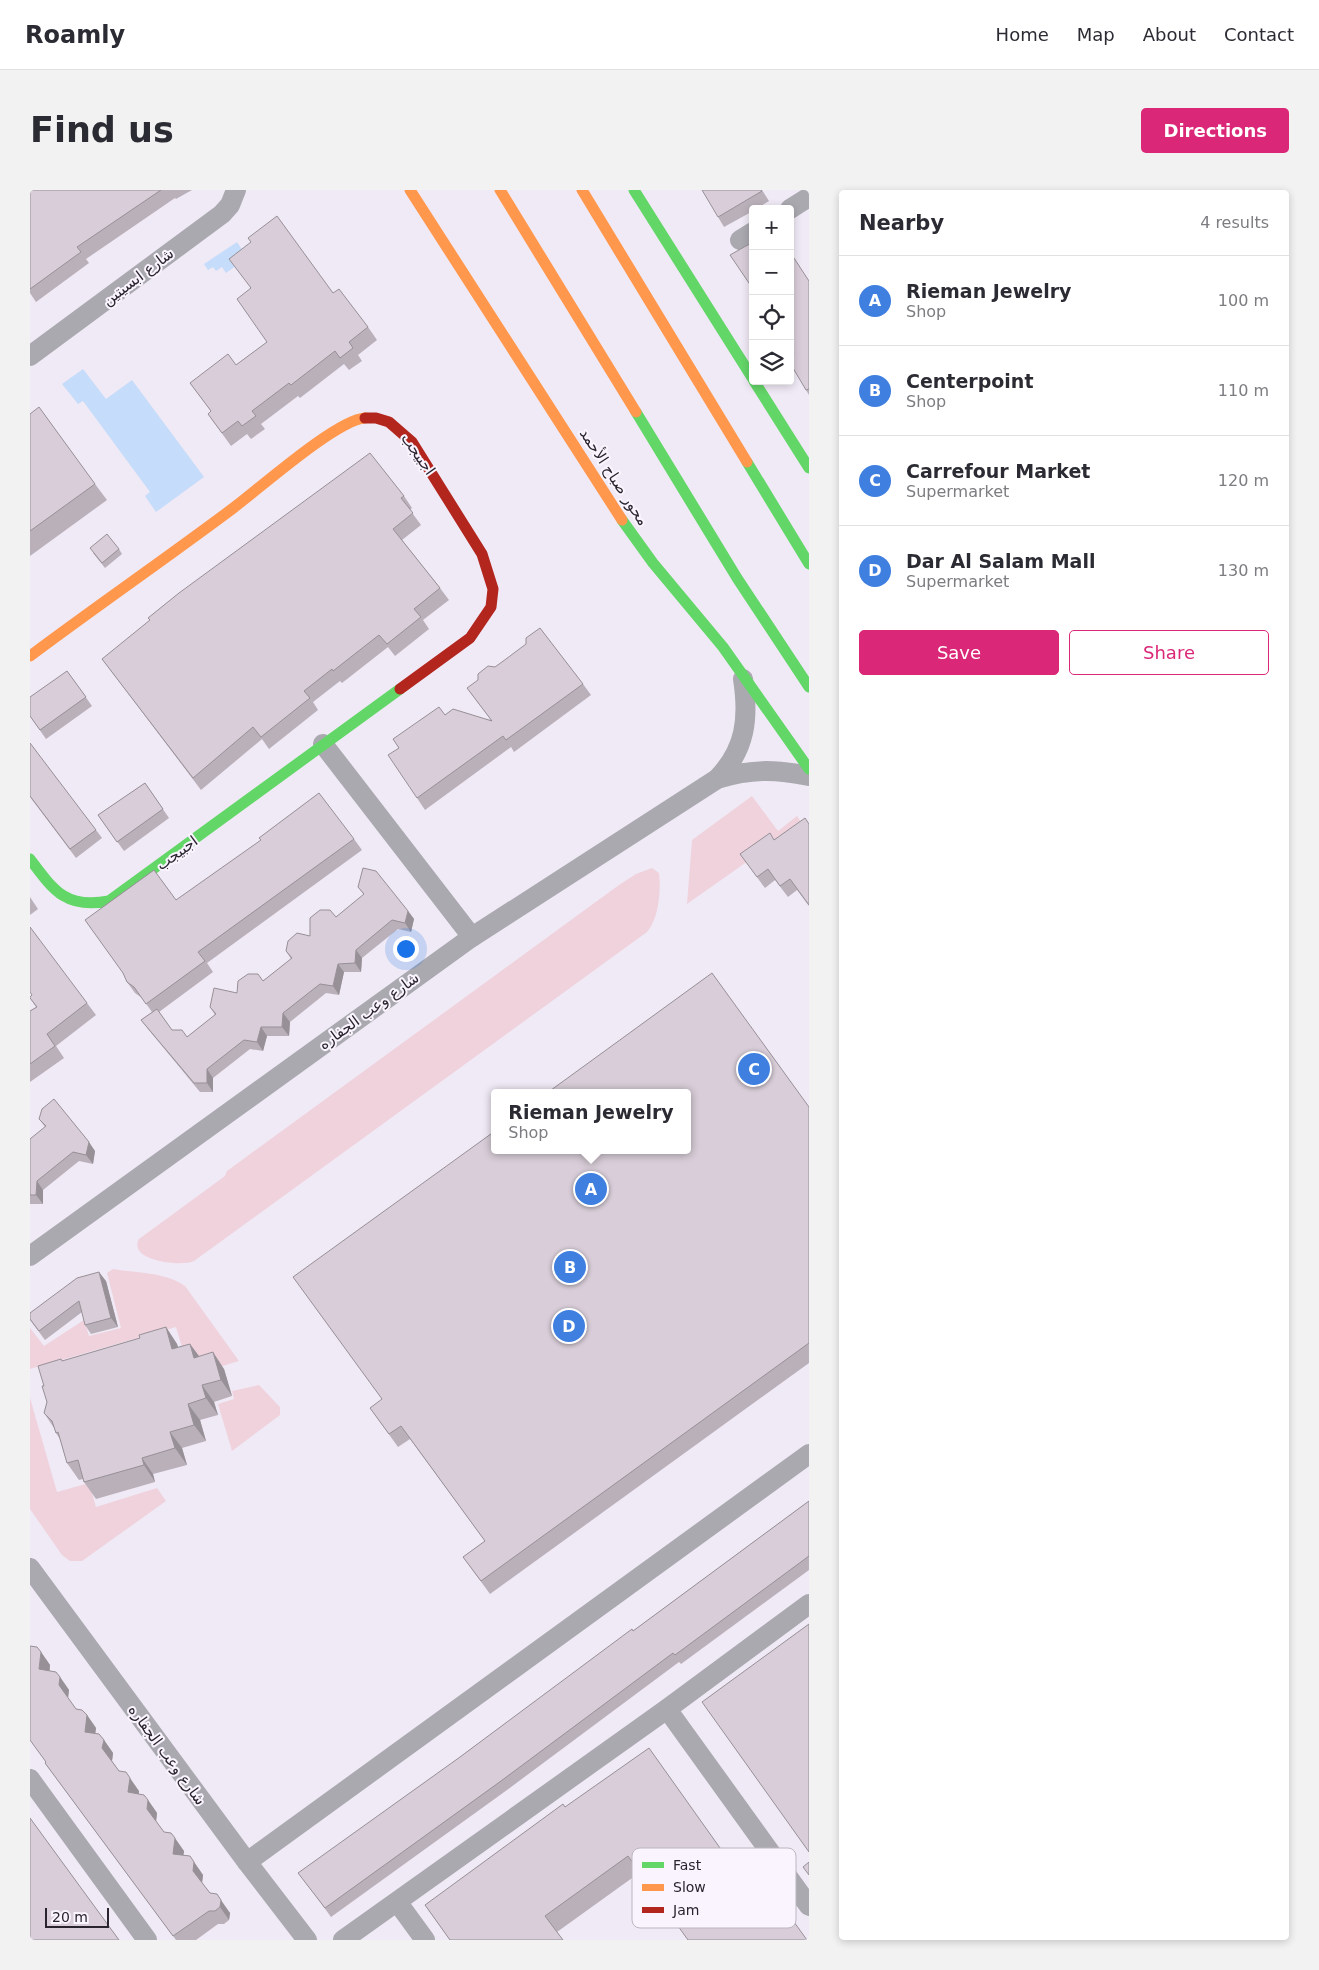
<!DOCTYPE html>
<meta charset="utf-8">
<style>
body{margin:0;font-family:"DejaVu Sans","Noto Naskh Arabic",sans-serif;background:#f2f2f3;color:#2b2b33}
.controls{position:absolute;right:15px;top:15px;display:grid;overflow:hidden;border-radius:5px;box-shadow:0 2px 8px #0003}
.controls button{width:45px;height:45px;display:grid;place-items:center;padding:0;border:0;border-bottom:1px solid #e1e1e2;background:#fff;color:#2b2b33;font:25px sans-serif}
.scale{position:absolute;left:15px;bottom:12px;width:64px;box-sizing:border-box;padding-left:5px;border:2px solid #29242d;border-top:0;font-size:14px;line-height:18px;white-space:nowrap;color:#29242d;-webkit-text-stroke:4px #f9f4fe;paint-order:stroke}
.you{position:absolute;left:375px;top:758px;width:18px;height:18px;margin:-12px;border:4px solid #fff;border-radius:50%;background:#1a73e8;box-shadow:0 0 0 8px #1a73e833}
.badge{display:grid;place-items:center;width:32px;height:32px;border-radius:50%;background:#db2777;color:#fff;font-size:16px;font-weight:700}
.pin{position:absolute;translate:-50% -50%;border:2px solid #fff;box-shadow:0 1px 5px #0006}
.popup{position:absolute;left:461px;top:899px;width:200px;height:65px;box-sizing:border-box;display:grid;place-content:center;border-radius:5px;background:#fff;filter:drop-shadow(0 1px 4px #0005);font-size:16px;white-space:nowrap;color:#7c7c81}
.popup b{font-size:19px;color:#2b2b33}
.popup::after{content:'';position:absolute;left:50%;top:100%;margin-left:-10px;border:10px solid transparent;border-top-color:#fff}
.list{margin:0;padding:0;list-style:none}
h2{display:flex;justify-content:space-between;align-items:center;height:65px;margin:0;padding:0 20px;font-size:21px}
h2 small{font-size:16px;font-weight:400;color:#7c7c81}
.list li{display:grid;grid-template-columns:32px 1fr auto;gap:15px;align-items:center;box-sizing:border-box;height:90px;padding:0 20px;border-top:1px solid #e1e1e2}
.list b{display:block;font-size:19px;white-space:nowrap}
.list p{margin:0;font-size:16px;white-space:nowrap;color:#7c7c81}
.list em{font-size:16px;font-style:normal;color:#7c7c81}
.actions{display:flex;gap:10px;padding:15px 20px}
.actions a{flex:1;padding:11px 0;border:1px solid #db2777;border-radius:5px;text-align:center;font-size:18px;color:#db2777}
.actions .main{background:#db2777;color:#fff}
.icon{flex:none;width:28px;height:28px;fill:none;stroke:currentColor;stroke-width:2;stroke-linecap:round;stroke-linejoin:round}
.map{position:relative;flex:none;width:779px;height:1750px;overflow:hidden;border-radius:5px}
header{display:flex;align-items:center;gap:30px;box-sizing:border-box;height:70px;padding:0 25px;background:#fff;border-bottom:1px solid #e1e1e2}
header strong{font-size:24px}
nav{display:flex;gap:28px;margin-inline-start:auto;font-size:18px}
.intro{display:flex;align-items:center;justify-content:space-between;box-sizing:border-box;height:120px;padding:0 30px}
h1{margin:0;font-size:35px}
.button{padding:12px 22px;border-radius:5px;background:#db2777;color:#fff;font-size:18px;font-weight:700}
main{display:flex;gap:30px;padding:0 30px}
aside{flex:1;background:#fff;border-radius:5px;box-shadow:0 2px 8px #0003}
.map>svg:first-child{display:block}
</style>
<header>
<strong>Roamly</strong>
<nav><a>Home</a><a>Map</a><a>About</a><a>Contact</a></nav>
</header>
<div class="intro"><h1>Find us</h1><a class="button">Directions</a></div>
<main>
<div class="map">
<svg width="779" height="1750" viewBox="0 0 779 1750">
<rect width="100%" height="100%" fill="#f0eaf6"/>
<g fill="#efd2dc">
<path d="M 722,606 L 748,641 L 767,626 L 775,638 L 748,650 L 657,714 L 662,650 Z"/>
<path d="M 622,678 L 629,683 C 631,700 629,729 617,742 L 164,1071 C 152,1077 97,1071 109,1049 L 195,986 L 197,981 L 589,695 L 606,684 Z"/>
<path d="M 83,1079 C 107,1083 135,1082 155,1096 L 209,1171 L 179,1180 L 156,1171 L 146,1137 L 0,1179 L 0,1138 L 14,1156 L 54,1130 L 59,1146 L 91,1138 L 77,1083 Z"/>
<path d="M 229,1195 L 250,1217 L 250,1225 L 202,1261 L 188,1214 L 204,1209 L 202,1201 Z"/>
<path d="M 0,1208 L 27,1302 L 59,1293 L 66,1317 L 127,1298 L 136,1311 L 52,1371 L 40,1371 L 32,1365 L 0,1319 Z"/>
</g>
<g fill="#c5dcfa">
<path d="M 207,52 L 215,64 L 207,75 L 196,83 L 192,77 L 186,81 L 183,77 L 178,80 L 174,74 Z"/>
<path d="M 53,179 L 76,209 L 102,190 L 174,287 L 126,322 L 115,306 L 120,302 L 53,211 L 48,214 L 32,194 Z"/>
</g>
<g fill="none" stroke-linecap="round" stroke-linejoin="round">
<g stroke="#aba9b0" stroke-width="20">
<path d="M 760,19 L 779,7"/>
<path d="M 710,50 L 723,42"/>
<path d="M 0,166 L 192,24 L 200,15 L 206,0"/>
<path d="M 293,554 L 442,747"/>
<path d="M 687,589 C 721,579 744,579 779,586"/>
<path d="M 0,1066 L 442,747 L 687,589 C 716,559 719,528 713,489"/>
<path d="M 0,1378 L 217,1672 L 277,1750"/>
<path d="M 637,1519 L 779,1716"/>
<path d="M 0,1589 L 117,1750"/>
<path d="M 217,1672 L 779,1264"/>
<path d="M 368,1713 L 395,1750"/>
<path d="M 313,1750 L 637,1519 L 779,1414"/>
</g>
<g stroke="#63d668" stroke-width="11">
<path d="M 604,0 L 723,189"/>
<path d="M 724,191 L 779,278"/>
<path d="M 606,222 L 707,388 L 779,497"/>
<path d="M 717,272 L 779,374"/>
<path d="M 592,330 L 623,373 L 693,457 L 779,579"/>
<path d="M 0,669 C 24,701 36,719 79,711 L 370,499"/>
</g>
<g stroke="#ff974d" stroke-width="11">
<path d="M 380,0 L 592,330"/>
<path d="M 470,0 L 606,222"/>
<path d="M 552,0 L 717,272"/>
<path d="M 0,466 C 67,416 135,369 202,319 C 229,299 306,230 335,228"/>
</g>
<path stroke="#b3261e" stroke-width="11" d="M 335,228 L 346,228 L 359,232 L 382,252 L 452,364 L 463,399 L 461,417 L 440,448 L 370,499"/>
</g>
<g fill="#bab0ba">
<path d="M 0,0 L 162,0 L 146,9 L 145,8 L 56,69 L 59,73 L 6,112 L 0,103 Z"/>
<path d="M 732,0 L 739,11 L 726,19 L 723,19 L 723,21 L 694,37 L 688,27 Z"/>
<path d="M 218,48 L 303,103 L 338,137 L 347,150 L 328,165 L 332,171 L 319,180 L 314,174 L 270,208 L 268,206 L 231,234 L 235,239 L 221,249 L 217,244 L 201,256 L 178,224 L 181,221 L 160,193 L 206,175 L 237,152 L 220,99 L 221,52 Z"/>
<path d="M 779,90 L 779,205 L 776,200 L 764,164 Z"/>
<path d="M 0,224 L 65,294 L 77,310 L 0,366 Z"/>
<path d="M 374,306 L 382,318 L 380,320 L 391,335 L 372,350 L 410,398 L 419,410 L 393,430 L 399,439 L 365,466 L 358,457 L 312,493 L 310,491 L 283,512 L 288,520 L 239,559 L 232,549 L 171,600 L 72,469 Z"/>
<path d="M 89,359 L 92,364 L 75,378 L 63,363 Z"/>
<path d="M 37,481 L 62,516 L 16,549 L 0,526 Z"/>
<path d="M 553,494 L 561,505 L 484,562 L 481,557 L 395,620 L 387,608 L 369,558 L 363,549 L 415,525 L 461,530 L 437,498 Z"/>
<path d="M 115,593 L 139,628 L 94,661 L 68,625 Z"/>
<path d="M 0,607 L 66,640 L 72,648 L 46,668 Z"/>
<path d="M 779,634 L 779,716 L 767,700 L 758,707 L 745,690 L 735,698 L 710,664 Z"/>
<path d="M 324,649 L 332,660 L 177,773 L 183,782 L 129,822 L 142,840 L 157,847 L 185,825 L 180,817 L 233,791 L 261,769 L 256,761 L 280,746 L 306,727 L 334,705 L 328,697 L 378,721 L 384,729 L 381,742 L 368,739 L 332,768 L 331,782 L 314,782 L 309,805 L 296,803 L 260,832 L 259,846 L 237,846 L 233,861 L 220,859 L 183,888 L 183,902 L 170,902 L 118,839 L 111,830 L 122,822 L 112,808 L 105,803 L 97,792 L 94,784 L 146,710 Z"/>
<path d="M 0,707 L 8,719 L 0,725 Z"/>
<path d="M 0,808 L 57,813 L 66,825 L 26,856 L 34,868 L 0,892 L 0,821 L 6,817 Z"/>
<path d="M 779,917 L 779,1173 L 460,1404 L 433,1367 L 455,1351 L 380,1249 L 368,1257 L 340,1218 Z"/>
<path d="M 9,929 L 65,961 L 63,974 L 49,971 L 13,1000 L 13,1014 L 0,1014 L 0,949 L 15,937 Z"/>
<path d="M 76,1091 L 88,1137 L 61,1144 L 55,1135 L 52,1122 L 15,1150 L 0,1130 Z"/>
<path d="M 136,1137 L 147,1154 L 148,1157 L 160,1154 L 169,1167 L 194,1179 L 202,1206 L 184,1212 L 188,1225 L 170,1230 L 176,1251 L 152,1258 L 157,1275 L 123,1284 L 125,1292 L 66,1309 L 54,1292 L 53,1289 L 49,1290 L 37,1273 L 30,1249 L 26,1243 L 24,1238 L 14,1223 L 17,1212 L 14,1196 L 33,1171 L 110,1148 Z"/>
<path d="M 779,1311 L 779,1380 L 651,1474 L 649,1472 L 477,1600 L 301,1727 L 275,1691 L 430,1567 L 603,1441 Z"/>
<path d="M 11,1462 L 20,1475 L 20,1481 L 30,1487 L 39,1500 L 38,1508 L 46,1519 L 57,1525 L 66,1538 L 65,1543 L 74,1550 L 83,1563 L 82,1571 L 89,1581 L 109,1601 L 109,1604 L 118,1610 L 127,1623 L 126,1631 L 134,1642 L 154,1661 L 153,1665 L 164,1672 L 173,1685 L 172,1693 L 180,1703 L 200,1723 L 199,1730 L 194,1734 L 188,1734 L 166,1750 L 146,1750 L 15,1573 L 16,1572 Z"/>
<path d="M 535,1617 L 727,1710 L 777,1750 L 609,1683 L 527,1742 L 533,1750 L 420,1750 L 395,1715 Z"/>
</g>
<g fill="#979097">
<path d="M 378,721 L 384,729 L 381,742 L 375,733 Z"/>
<path d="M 326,760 L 332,768 L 331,782 L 325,773 Z"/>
<path d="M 308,774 L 314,782 L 309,805 L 303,796 Z"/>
<path d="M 253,823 L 260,832 L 259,846 L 252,837 Z"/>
<path d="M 231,837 L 237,846 L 233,861 L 227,852 Z"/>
<path d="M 177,879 L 183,888 L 183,902 L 177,893 Z"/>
<path d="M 59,952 L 65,961 L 63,974 L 56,965 Z"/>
<path d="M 7,991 L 13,1000 L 13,1014 L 6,1005 Z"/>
<path d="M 69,1082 L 76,1091 L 88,1137 L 81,1128 Z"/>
<path d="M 136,1137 L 147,1154 L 154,1176 L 142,1159 Z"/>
<path d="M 160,1154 L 172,1170 L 164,1168 Z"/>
<path d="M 183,1162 L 194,1179 L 202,1206 L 191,1190 Z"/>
<path d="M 172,1195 L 184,1212 L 188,1225 L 176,1208 Z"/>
<path d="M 158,1214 L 170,1230 L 176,1251 L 164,1235 Z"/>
<path d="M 140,1242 L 152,1258 L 157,1275 L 145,1258 Z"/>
<path d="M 112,1268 L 123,1284 L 125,1292 L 114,1275 Z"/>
<path d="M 11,1462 L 20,1475 L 18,1492 L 9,1479 Z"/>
<path d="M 30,1487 L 39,1500 L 38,1508 L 29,1495 Z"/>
<path d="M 57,1525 L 66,1538 L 64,1555 L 55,1542 Z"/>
<path d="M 74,1550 L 83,1563 L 82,1571 L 72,1558 Z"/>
<path d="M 100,1588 L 109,1601 L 107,1615 L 98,1602 Z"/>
<path d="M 118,1610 L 127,1623 L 126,1632 L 117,1619 Z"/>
<path d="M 145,1648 L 154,1661 L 152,1677 L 143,1664 Z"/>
<path d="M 164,1672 L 173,1685 L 172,1693 L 163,1681 Z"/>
<path d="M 191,1710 L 200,1723 L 199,1730 L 190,1717 Z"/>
</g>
<g fill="#d8cdd8" stroke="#979097">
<path d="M 0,0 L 131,0 L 47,57 L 51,62 L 0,99 Z"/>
<path d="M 672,0 L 731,0 L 732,1 L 688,27 Z"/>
<path d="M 247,26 L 303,103 L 309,99 L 338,137 L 319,152 L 323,158 L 310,168 L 305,161 L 261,195 L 259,193 L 222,221 L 226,226 L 212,236 L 208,231 L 192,243 L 178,224 L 181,221 L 160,193 L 198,164 L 206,175 L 237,152 L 207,109 L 221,98 L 199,69 L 221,52 L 218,48 Z"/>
<path d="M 723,52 L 723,99 L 700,65 Z"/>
<path d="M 760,62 L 779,91 L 779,199 L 776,200 L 760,173 L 760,166 L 764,164 L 760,158 Z"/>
<path d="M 9,217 L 65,294 L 0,341 L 0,224 Z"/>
<path d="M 340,263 L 374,306 L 371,308 L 383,323 L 363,339 L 410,398 L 384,419 L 391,427 L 357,454 L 349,445 L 303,481 L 302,479 L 274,501 L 280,508 L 231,547 L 223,537 L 163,588 L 72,469 L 120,430 L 118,428 L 149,403 Z"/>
<path d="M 77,344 L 89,359 L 72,373 L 60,358 Z"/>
<path d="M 510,438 L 553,494 L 476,550 L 473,546 L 387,608 L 358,565 L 369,558 L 363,549 L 409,517 L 415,525 L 423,519 L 462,531 L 437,498 L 448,490 L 448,484 L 458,476 L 465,477 L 476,469 L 496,454 L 496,448 Z"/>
<path d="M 37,481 L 56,507 L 10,540 L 0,526 L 0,507 Z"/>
<path d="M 0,553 L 66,640 L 40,659 L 0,606 Z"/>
<path d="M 115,593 L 133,619 L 87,652 L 68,625 Z"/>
<path d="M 289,603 L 324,649 L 168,762 L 175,771 L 116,814 L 104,797 L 97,792 L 93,783 L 55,730 L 124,680 L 146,710 L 231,650 L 229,648 Z"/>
<path d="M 775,628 L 779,634 L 779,715 L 760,689 L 750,696 L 738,679 L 727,687 L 710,664 L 740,643 L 744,650 Z"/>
<path d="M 333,678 L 346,681 L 378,721 L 375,733 L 362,730 L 326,760 L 325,773 L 308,774 L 303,796 L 290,794 L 253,823 L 252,837 L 231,837 L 227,852 L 214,850 L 177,879 L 177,893 L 164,893 L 111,830 L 127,819 L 142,840 L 152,840 L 157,847 L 186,824 L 180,817 L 184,798 L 207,803 L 208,791 L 218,784 L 228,784 L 233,791 L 262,768 L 256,761 L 258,751 L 267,743 L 280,746 L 280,728 L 290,720 L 300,720 L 306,727 L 334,704 L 328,697 Z"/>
<path d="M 0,737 L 57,813 L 17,844 L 25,856 L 0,874 L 0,821 L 7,817 L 0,808 L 0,807 L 2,805 L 0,802 Z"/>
<path d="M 682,783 L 779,917 L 779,1153 L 451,1391 L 433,1367 L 455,1351 L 371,1236 L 359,1244 L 340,1218 L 352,1209 L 263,1087 L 465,941 L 465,960 L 657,960 L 657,903 L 517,903 Z"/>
<path d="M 24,909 L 59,952 L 56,965 L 43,962 L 7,991 L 6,1005 L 0,1005 L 0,949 L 16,936 L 9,929 L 12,919 Z"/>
<path d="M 69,1082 L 81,1128 L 55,1135 L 49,1111 L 9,1141 L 0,1129 L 0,1123 L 47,1088 Z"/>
<path d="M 136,1137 L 142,1159 L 160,1154 L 164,1168 L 183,1162 L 191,1190 L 172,1195 L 176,1208 L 158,1214 L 164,1235 L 140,1242 L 145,1258 L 112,1268 L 114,1275 L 54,1292 L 48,1270 L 37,1273 L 28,1242 L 26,1243 L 22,1231 L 14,1223 L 17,1212 L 12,1196 L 14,1196 L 8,1176 L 31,1169 L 32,1171 L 110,1148 L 109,1145 Z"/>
<path d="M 779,1311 L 779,1366 L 645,1465 L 643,1463 L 471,1591 L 295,1718 L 268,1683 L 430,1567 L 602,1439 L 603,1441 Z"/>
<path d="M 779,1434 L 779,1662 L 672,1512 Z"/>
<path d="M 0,1456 L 7,1457 L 11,1462 L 9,1479 L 26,1482 L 30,1487 L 29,1495 L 46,1519 L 52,1520 L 57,1525 L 55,1542 L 69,1544 L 74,1550 L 72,1558 L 89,1581 L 96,1582 L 100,1588 L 98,1602 L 114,1605 L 118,1610 L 117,1619 L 134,1642 L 141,1643 L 145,1648 L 143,1664 L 160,1666 L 164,1672 L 163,1681 L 180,1703 L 187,1704 L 191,1710 L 190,1717 L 185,1721 L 179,1721 L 143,1746 L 15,1573 L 16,1572 L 0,1550 Z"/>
<path d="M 619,1558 L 727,1710 L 741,1700 L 777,1750 L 658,1750 L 598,1666 L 515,1726 L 533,1750 L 420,1750 L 395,1715 L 533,1614 L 535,1617 Z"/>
<path d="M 0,1628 L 89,1750 L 0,1750 Z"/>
<path d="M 779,1672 L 779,1685 L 773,1677 Z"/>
</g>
<g text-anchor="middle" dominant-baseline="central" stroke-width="4" stroke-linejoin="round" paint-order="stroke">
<g font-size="15" fill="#29242d" stroke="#f9f4fe">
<text transform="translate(108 87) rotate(-37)">شارع ابسيتين</text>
<text transform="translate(388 264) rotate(55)">اجبيجب</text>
<text transform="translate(584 287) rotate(57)">محور صباح الأحمد</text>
<text transform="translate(147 663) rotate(-36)">اجبيجب</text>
<text transform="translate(339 821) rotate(-36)">شارع وعب الجفاره</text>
<text transform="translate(137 1565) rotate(54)">شارع وعب الجفاره</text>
</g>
</g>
<rect x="602" y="1658" width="164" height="80" rx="8" fill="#f9f4fe" stroke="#bbb6bf" stroke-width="1"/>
<rect x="612" y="1672" width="22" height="6" fill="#63d668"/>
<rect x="612" y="1694" width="22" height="7" fill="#ff974d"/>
<rect x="612" y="1717" width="22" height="6" fill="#b3261e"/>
<g font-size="14" fill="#29242d">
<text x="643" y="1680">Fast</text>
<text x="643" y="1702">Slow</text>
<text x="643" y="1725">Jam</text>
</g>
</svg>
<div class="controls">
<button>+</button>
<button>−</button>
<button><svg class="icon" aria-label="locate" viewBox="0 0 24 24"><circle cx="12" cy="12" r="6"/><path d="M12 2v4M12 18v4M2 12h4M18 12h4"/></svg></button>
<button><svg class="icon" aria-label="layers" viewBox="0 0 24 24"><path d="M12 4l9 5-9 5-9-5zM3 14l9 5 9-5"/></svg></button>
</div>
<div class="scale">20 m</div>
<div class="you"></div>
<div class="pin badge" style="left:561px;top:999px;background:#3f7fe0">A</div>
<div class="popup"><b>Rieman Jewelry</b>Shop</div>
<div class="pin badge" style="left:540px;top:1077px;background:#3f7fe0">B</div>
<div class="pin badge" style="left:724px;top:879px;background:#3f7fe0">C</div>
<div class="pin badge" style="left:539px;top:1136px;background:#3f7fe0">D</div>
</div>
<aside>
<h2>Nearby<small>4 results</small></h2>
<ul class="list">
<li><span class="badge" style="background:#3f7fe0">A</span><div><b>Rieman Jewelry</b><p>Shop</p></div><em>100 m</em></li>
<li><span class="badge" style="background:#3f7fe0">B</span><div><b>Centerpoint</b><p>Shop</p></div><em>110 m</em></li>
<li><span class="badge" style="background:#3f7fe0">C</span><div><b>Carrefour Market</b><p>Supermarket</p></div><em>120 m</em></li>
<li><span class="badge" style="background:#3f7fe0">D</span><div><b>Dar Al Salam Mall</b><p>Supermarket</p></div><em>130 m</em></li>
</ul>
<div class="actions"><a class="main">Save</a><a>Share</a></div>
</aside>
</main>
